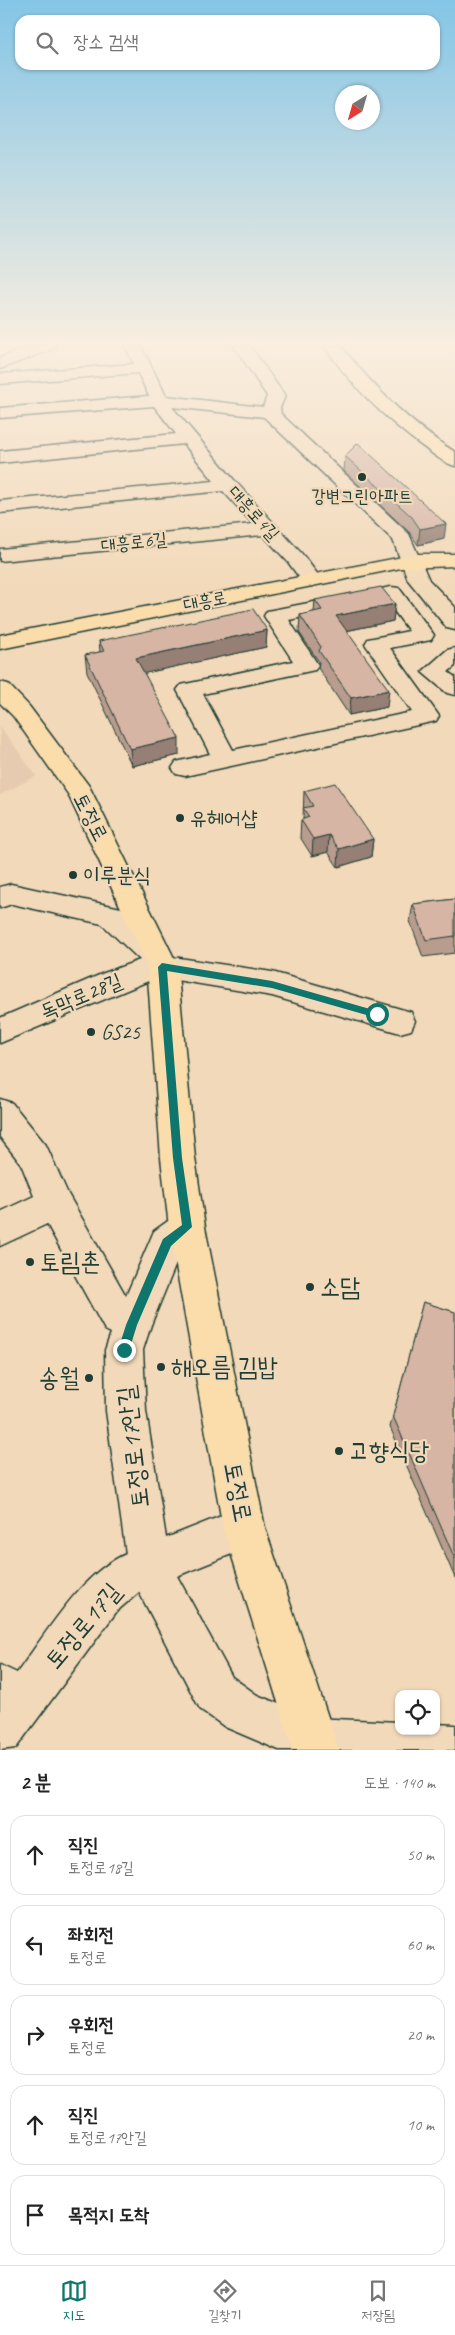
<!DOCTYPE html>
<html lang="ko">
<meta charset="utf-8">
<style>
body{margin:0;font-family:Caveat,"Poor Story",sans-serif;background:#f6f6f6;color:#222}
.controls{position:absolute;right:15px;bottom:15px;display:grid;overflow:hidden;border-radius:10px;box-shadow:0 1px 4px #0004}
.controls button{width:45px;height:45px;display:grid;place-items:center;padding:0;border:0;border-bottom:1px solid #e0e0e0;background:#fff;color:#222;font:25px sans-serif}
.compass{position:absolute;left:335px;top:85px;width:45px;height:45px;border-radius:50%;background:#fff;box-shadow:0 1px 4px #0004;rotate:217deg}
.stop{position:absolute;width:15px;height:15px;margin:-11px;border:4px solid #0f766e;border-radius:50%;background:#fff}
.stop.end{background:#0f766e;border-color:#fff;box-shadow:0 1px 5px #0008}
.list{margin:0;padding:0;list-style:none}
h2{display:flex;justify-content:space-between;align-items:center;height:65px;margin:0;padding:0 20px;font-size:21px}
h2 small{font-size:16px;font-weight:400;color:#767676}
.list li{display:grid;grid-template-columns:32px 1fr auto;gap:15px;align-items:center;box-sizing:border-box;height:80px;margin:0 10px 10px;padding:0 10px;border:1px solid #e0e0e0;border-radius:15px}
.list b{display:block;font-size:19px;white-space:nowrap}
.list p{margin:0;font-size:16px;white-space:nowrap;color:#767676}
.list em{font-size:16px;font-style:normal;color:#767676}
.icon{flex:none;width:28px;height:28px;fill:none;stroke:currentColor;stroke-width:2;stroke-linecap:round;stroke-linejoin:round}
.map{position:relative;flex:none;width:455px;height:1750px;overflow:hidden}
.search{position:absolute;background:#fff;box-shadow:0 1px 4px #0004;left:15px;right:15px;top:15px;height:55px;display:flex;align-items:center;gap:12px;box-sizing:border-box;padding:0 18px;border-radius:15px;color:#767676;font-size:19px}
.sheet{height:515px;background:#fff}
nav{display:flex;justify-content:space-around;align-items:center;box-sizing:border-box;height:70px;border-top:1px solid #e0e0e0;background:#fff;font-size:14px;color:#767676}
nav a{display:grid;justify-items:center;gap:2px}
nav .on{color:#0f766e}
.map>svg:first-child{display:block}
</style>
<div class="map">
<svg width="455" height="1750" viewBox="0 0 455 1750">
<rect width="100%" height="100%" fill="#f2d9b9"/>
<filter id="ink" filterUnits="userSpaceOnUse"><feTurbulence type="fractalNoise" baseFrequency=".02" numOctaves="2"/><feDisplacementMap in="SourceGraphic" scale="10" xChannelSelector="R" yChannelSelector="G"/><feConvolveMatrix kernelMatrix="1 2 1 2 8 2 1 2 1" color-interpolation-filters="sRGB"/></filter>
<g filter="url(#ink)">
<path fill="#e6cbb0" d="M 0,726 L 36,776 L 0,795 Z"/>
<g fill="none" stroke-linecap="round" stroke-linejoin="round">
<g stroke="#1f3d34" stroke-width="3">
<g id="minor">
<path d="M 31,346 L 55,346 L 53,349 L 0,369 L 0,358 Z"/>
<path d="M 125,346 L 141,346 L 166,396 L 263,407 L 267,396 L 234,346 L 250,346 L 285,396 L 280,408 L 281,414 L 409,534 L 429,580 L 455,607 L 455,630 L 447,628 L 408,580 L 393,540 L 264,417 L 172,407 L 235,481 L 302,554 L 322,580 L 318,584 L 311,586 L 304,584 L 288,562 L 263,535 L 0,561 L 0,549 L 253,524 L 223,491 L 0,513 L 0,501 L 214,481 L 184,444 L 0,463 L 0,451 L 176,434 L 154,406 L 0,418 L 0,408 L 149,396 L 138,373 L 0,384 L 0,374 L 134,364 Z"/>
<path d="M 391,587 L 399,588 L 434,635 L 431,640 L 390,648 L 439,716 L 436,721 L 185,776 L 176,774 L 172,768 L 176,762 L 210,754 L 177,690 L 181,685 L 293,661 L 264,616 L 267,611 ZM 386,600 L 409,631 L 368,639 L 365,644 L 412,712 L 233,750 L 203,694 L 315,670 L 318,665 L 289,620 Z"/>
<path d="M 455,648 L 455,666 L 448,672 L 455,677 L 455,695 L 447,693 L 422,672 L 447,650 Z"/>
<path d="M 11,884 L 121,908 L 173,957 L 272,972 L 411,1012 L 415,1021 L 411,1030 L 400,1033 L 272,996 L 158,977 L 0,1043 L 0,1018 L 104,973 L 140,960 L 102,924 L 12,904 L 0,908 L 0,887 Z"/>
<path d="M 0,1099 L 12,1103 L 46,1145 L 68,1194 L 126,1296 L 154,1231 L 175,1216 L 187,1211 L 199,1216 L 205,1227 L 199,1238 L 180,1254 L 151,1325 L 143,1350 L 146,1411 L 166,1538 L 244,1507 L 259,1513 L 265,1528 L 259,1543 L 177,1576 L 232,1677 L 257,1695 L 313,1718 L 399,1722 L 399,1731 L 436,1731 L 436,1724 L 455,1725 L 455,1750 L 279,1750 L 225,1727 L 200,1709 L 139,1592 L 117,1611 L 16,1748 L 0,1750 L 0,1665 L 17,1673 C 45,1635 82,1572 126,1554 L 106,1411 L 105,1350 L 111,1333 L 105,1330 L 47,1224 L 0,1246 L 0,1212 L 34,1196 L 21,1164 L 0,1137 Z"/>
</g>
</g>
<g stroke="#1f3d34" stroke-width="3">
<g id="major">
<path d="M 418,554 L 455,554 L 455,566 L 401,568 L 0,649 L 0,635 Z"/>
<path d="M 0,682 L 8,684 L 29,706 L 89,786 L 177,964 L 195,1158 L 205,1227 L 265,1528 L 339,1750 L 293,1750 L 223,1528 L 169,1227 L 161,1158 L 147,964 L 68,794 L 13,716 L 0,703 Z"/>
</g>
</g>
<g stroke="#1f3d34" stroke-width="3">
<path id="highway" d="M 324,346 L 341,346 C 374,388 410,424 455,452 L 455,466 C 443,463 432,453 422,446 C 384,418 351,385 324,346 Z"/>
</g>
<use href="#minor" fill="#f2d9b9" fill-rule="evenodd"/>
<use href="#major" fill="#fbddab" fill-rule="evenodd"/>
<use href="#highway" fill="#fbddab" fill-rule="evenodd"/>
</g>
<g fill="#b89c8e" stroke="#1f3d34">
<path d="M 345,456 L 444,539 L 418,545 L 410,533 L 344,471 Z"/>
<path d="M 315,600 L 395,604 L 393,621 L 346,631 L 387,707 L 349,715 L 318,668 L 319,662 L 299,632 L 300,615 L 314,612 Z"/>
<path d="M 267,630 L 266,647 L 144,673 L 179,755 L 132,766 L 87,672 L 85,655 L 100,652 L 99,641 Z"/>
<path d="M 304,791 L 373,839 L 371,857 L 338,867 L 328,852 L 312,856 L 300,837 L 301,820 L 303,819 Z"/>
<path d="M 455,899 L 455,953 L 423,957 L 410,921 L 413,904 Z"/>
<path d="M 423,1302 L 455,1312 L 455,1578 L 390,1427 Z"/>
</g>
<g fill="#967f74" stroke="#1f3d34">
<path d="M 446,524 L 444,539 L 418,545 L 420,529 Z"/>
<path d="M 395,604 L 393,621 L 335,633 L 336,616 Z"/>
<path d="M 267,630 L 266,647 L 137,675 L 136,658 Z"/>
<path d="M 389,690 L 387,707 L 349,715 L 351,698 Z"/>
<path d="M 179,738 L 179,755 L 132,766 L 130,749 Z"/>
<path d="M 329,835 L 328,852 L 312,856 L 313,839 Z"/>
<path d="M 373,839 L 371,857 L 338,867 L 339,849 Z"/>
</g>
<g fill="#d6b5a5" stroke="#1f3d34">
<path d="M 358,443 L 446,524 L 420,529 L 412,517 L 345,456 Z"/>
<path d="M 381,587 L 395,604 L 336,616 L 389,690 L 351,698 L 319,651 L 321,647 L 300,615 L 322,610 L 315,600 Z"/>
<path d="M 253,609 L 267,630 L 136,658 L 179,738 L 130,749 L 85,655 L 104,651 L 99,641 Z"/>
<path d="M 335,783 L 373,839 L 339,849 L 329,835 L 313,839 L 301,820 L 309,817 L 303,808 L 313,806 L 304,791 Z"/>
<path d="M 455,899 L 455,936 L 426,940 L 413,904 Z"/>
<path d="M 423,1302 L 455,1312 L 455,1559 L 393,1416 Z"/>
</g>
</g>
<linearGradient id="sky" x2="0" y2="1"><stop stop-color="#84c5e6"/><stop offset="0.58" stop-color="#f9eee0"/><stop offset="1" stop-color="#f9eee0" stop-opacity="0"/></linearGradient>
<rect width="455" height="592" fill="url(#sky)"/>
<path fill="#0f766e" d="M 162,963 L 272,981 L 377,1011 L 382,1014 L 377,1018 L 272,988 L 167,971 L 182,1158 L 192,1227 L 171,1246 L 137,1325 L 128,1354 L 124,1355 L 118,1350 L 126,1325 L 163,1239 L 182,1225 L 173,1158 L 158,967 Z"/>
<g fill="#1f3d34" stroke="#f2d9b9" stroke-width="2">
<circle cx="362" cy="477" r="5"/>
<circle cx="180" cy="818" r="5"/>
<circle cx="73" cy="875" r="5"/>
<circle cx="91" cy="1032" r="5"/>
<circle cx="30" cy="1262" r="5"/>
<circle cx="310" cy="1287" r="5"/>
<circle cx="161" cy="1367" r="5"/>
<circle cx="89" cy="1378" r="5"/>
<circle cx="339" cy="1451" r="5"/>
</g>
<g text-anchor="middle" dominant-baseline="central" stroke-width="4.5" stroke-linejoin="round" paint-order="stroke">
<g font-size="18" fill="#1f3d34" stroke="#f2d9b9">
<text x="362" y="496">강변그린아파트</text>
</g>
<g font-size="18" fill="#1f3d34" stroke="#f2d9b9">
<text transform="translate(254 513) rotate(48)">대흥로4길</text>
<text transform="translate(134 542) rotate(-6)">대흥로6길</text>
<text transform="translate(205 601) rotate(-11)">대흥로</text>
</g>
<g font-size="21" fill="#1f3d34" stroke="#f2d9b9">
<text transform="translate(91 817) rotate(63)">토정로</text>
<text transform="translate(81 996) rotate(-23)">독막로28길</text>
</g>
<g font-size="21" fill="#1f3d34" stroke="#f2d9b9" text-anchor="start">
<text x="190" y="818">유헤어샵</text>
<text x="83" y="875">이루분식</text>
<text x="101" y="1032">GS25</text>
</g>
<g font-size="25" fill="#1f3d34" stroke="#f2d9b9" text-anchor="start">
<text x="40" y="1262">토림촌</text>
<text x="320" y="1287">소담</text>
<text x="171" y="1367">해오름 김밥</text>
<text x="79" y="1378" text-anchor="end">송월</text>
<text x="349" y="1451">고향식당</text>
</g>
<g font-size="25" fill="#1f3d34" stroke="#f2d9b9">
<text transform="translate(133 1447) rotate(-97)">토정로17안길</text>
<text transform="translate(238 1492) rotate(79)">토정로</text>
<text transform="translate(83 1626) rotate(-50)">토정로17길</text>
</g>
</g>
</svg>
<div class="controls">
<button><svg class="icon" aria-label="locate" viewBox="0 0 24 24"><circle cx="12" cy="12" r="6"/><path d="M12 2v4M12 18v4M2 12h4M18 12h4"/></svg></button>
</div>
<svg class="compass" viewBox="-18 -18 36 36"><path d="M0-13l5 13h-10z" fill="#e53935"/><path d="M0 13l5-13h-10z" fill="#767676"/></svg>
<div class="stop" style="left:377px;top:1014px"></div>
<div class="stop end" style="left:124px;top:1350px"></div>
<div class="search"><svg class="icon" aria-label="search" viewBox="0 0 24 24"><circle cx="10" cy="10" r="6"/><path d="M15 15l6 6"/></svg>장소 검색</div>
</div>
<section class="sheet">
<h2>2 분<small>도보 · 140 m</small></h2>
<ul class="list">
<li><svg class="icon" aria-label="ahead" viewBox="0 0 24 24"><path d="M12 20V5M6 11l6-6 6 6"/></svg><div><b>직진</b><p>토정로18길</p></div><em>50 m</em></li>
<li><svg class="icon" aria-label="left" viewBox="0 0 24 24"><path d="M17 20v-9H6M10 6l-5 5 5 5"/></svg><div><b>좌회전</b><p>토정로</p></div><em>60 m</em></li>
<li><svg class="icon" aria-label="right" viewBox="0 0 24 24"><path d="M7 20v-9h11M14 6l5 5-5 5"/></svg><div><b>우회전</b><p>토정로</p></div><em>20 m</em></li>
<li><svg class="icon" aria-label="ahead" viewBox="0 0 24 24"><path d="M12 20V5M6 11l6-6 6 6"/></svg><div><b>직진</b><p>토정로17안길</p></div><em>10 m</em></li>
<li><svg class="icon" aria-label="arrive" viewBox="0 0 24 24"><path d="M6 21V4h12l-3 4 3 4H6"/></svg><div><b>목적지 도착</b></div></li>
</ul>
</section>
<nav>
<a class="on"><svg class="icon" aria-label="map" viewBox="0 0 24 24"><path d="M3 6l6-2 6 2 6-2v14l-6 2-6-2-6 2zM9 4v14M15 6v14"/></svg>지도</a>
<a><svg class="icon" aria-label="directions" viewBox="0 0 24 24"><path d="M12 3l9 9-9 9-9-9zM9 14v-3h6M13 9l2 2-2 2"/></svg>길찾기</a>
<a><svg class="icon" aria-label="saved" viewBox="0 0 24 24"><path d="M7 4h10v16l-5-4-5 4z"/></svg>저장됨</a>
</nav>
